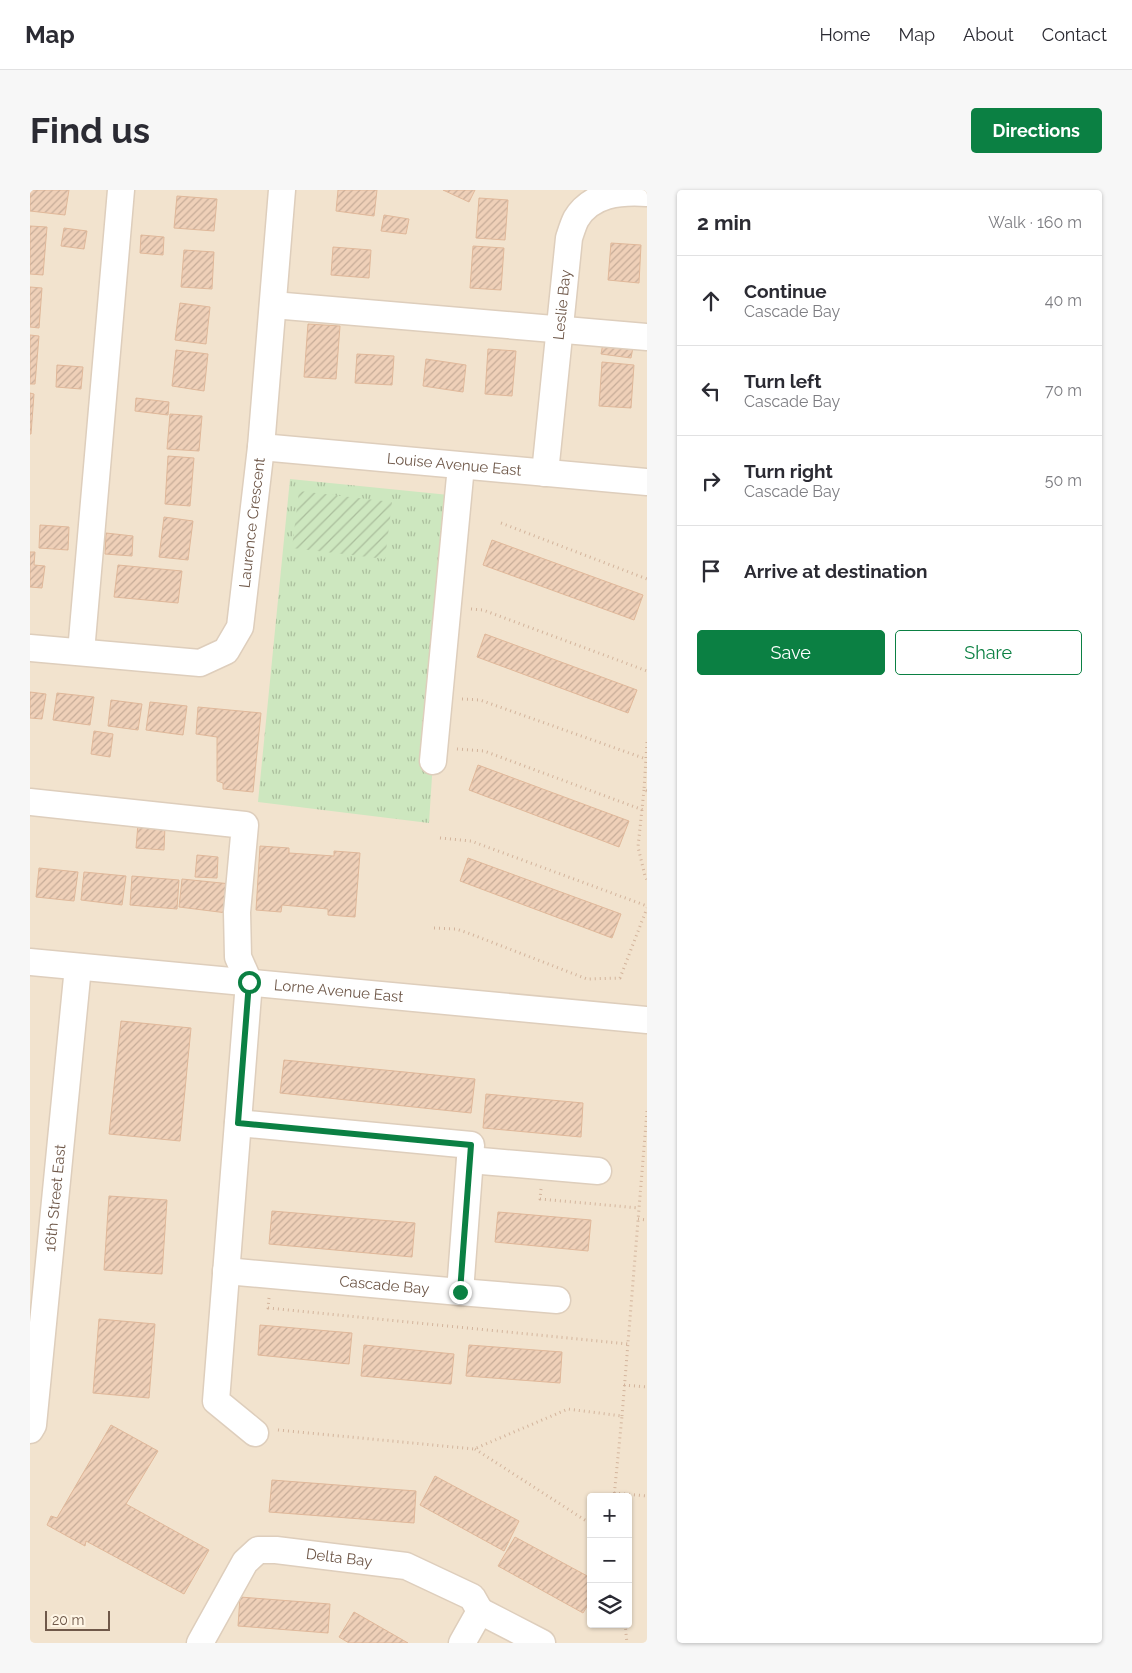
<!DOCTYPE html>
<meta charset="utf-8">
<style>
body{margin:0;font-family:Raleway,sans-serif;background:#f7f7f7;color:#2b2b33}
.controls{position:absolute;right:15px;bottom:15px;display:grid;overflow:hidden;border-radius:5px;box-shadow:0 1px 4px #0004}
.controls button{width:45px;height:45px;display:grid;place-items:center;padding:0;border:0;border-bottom:1px solid #e1e1e2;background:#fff;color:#2b2b33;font:25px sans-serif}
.scale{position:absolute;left:15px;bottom:12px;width:65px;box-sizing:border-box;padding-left:5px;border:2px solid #6f5849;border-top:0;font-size:14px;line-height:18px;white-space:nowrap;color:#6f5849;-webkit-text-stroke:4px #fef5e5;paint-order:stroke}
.stop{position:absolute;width:15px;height:15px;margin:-11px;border:4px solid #0b8043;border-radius:50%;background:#fff}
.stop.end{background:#0b8043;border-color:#fff;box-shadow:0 1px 5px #0008}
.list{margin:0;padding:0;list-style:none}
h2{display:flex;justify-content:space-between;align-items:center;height:65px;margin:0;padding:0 20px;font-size:21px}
h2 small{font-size:16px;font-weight:400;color:#7c7c81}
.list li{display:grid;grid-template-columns:32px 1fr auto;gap:15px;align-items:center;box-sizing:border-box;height:90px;padding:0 20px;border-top:1px solid #e1e1e2}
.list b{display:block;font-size:19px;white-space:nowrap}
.list p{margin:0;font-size:16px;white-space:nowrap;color:#7c7c81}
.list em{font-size:16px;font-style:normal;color:#7c7c81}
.actions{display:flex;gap:10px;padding:15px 20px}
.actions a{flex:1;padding:11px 0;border:1px solid #0b8043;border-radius:5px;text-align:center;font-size:18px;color:#0b8043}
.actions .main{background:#0b8043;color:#fff}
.icon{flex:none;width:28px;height:28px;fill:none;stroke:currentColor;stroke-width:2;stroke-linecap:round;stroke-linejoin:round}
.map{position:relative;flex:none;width:617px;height:1453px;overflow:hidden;border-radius:5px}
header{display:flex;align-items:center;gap:30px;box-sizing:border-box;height:70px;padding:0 25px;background:#fff;border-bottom:1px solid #e1e1e2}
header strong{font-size:24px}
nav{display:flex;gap:28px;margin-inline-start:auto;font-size:18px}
.intro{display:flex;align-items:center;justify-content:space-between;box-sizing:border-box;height:120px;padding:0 30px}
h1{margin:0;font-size:35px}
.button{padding:12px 22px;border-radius:5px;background:#0b8043;color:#fff;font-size:18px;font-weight:700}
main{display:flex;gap:30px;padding:0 30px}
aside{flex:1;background:#fff;border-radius:5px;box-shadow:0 1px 4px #0004}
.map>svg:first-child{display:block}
</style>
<header>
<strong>Map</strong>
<nav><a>Home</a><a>Map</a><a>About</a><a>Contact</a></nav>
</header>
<div class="intro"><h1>Find us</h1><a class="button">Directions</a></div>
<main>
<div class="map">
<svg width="617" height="1453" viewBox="0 0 617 1453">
<defs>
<pattern id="park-tufts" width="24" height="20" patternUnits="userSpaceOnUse" patternTransform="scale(1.25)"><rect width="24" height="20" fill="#cde7bf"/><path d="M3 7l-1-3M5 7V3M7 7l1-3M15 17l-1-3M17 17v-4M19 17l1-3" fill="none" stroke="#abbe9d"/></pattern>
<pattern id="garden-furrows" width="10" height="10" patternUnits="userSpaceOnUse" patternTransform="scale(1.25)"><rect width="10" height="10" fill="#cde7bf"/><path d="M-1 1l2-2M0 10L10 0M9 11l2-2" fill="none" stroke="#abbe9d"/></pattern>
<pattern id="building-hatch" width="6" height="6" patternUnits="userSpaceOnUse" patternTransform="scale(1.25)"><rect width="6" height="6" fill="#efd0b8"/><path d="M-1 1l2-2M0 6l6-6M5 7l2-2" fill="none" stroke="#c6ac98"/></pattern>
</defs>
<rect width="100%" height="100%" fill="#fbf1df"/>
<path fill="#f2e3ce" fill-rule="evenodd" d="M 0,0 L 617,0 L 617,1453 L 0,1453 ZM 561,1307 L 598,1307 L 598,1434 L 561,1434 Z"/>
<path fill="url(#park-tufts)" d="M 260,289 L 429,306 L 403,571 L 399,633 L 228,612 Z"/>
<path fill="url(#garden-furrows)" d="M 269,301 L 362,312 L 355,369 L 262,358 Z"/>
<g fill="url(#building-hatch)" stroke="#e0b89a">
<path d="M 0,0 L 39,0 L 35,25 L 0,21 Z"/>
<path d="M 308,0 L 347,0 L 344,26 L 306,21 Z"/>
<path d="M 413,0 L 445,0 L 439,12 Z"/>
<path d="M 147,6 L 187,9 L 184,41 L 144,38 Z"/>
<path d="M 449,8 L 478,10 L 475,50 L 446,48 Z"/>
<path d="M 354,25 L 379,29 L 376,44 L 351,41 Z"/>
<path d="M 0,36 L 17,37 L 13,85 L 0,84 Z"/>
<path d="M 34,38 L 57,41 L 54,59 L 31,56 Z"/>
<path d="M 111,45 L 134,47 L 133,65 L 110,63 Z"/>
<path d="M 581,53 L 611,55 L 609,93 L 578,90 Z"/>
<path d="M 443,56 L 474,58 L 471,100 L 440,98 Z"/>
<path d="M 303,57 L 341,60 L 339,88 L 301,85 Z"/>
<path d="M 154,60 L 184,62 L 182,99 L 151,97 Z"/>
<path d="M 0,97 L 12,98 L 9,138 L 0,137 Z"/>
<path d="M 150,113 L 180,117 L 176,154 L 145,150 Z"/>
<path d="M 278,134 L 310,136 L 306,189 L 274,187 Z"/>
<path d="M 0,145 L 9,146 L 5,194 L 0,194 Z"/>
<path d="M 574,148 L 604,152 L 601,168 L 571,164 Z"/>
<path d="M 458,159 L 486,161 L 482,206 L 455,204 Z"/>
<path d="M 146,160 L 178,164 L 174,201 L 142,196 Z"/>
<path d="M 327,164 L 364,166 L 362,195 L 325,193 Z"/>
<path d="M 396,169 L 436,175 L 433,202 L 393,196 Z"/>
<path d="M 572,172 L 604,175 L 601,218 L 569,216 Z"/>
<path d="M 27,175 L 53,177 L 51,199 L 26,197 Z"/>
<path d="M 0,203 L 4,204 L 1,244 L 0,244 Z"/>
<path d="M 106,208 L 139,212 L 138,225 L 105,221 Z"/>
<path d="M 140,224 L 172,226 L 169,261 L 137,259 Z"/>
<path d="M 138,266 L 164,268 L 160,316 L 135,314 Z"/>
<path d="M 134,327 L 163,331 L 158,370 L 129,367 Z"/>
<path d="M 10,335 L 39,337 L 38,360 L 9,358 Z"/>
<path d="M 76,343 L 103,346 L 102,366 L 75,364 Z"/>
<path d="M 462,350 L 613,405 L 604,430 L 453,375 Z"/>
<path d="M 0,362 L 5,362 L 4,375 L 15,376 L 12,398 L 0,397 Z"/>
<path d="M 88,375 L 152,381 L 148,413 L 84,407 Z"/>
<path d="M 455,444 L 607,500 L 598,523 L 447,467 Z"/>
<path d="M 0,502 L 16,504 L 12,529 L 0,528 Z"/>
<path d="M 27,503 L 64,507 L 60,535 L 23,530 Z"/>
<path d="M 81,510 L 112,514 L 108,540 L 78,536 Z"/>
<path d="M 120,512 L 157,516 L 153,545 L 116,540 Z"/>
<path d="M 168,517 L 231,523 L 223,602 L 193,599 L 193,593 L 187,591 L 187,547 L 166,544 Z"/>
<path d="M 64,541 L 83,544 L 80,567 L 61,564 Z"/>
<path d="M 448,575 L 599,631 L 589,657 L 439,600 Z"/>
<path d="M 108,634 L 135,636 L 134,660 L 106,658 Z"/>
<path d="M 230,656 L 259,658 L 259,663 L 304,666 L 304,661 L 330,663 L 325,727 L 298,725 L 298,719 L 252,715 L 251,722 L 226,720 Z"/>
<path d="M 167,665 L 188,667 L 187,688 L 165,687 Z"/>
<path d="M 438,668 L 591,724 L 582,748 L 430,691 Z"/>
<path d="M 9,678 L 48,682 L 44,711 L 6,707 Z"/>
<path d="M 54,682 L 96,686 L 92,715 L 51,710 Z"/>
<path d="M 102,686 L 149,690 L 147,719 L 100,715 Z"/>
<path d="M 152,689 L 201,694 L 197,723 L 149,717 Z"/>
<path d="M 91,831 L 161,838 L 150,951 L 79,944 Z"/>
<path d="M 254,870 L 445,889 L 441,923 L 250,903 Z"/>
<path d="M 456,904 L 553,913 L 551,947 L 453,938 Z"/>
<path d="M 79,1006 L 137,1010 L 132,1084 L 74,1080 Z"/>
<path d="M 242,1021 L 385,1033 L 382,1067 L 239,1054 Z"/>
<path d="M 468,1022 L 561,1030 L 558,1061 L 465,1052 Z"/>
<path d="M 69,1129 L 125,1134 L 119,1208 L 63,1203 Z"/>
<path d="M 230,1135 L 322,1143 L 319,1174 L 228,1165 Z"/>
<path d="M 334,1155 L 424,1164 L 421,1194 L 331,1186 Z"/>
<path d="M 439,1155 L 532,1162 L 530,1193 L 436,1186 Z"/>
<path d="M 81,1235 L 128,1261 L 96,1314 L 179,1360 L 154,1404 L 56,1351 L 55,1356 L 17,1335 L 21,1326 L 27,1328 Z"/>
<path d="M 405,1286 L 489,1331 L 474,1361 L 390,1315 Z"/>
<path d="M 242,1290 L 386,1301 L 384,1333 L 239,1322 Z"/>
<path d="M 485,1347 L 561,1388 L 561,1410 L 553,1423 L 468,1376 Z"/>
<path d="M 210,1407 L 300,1414 L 298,1443 L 208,1436 Z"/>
<path d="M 324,1422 L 378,1453 L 319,1453 L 309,1447 Z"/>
</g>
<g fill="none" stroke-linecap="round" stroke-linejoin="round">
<g stroke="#decebc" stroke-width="29">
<g id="minor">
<path d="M 243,115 L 617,147"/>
<path id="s1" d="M 231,257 L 617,292"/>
<path id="s2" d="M 515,283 L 539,48 C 541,42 543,35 546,29 C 561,4 590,1 617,3"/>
<path id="s3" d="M 0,458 L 170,473 L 196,461 L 210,437 L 231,257 L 252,0"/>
<path d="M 51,462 L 91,0"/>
<path d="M 403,571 L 431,276"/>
<path d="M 0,612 L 215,635 L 207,722 L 208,767 L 219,792 L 186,1211 L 225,1243"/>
<path id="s4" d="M 0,772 L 617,830"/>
<path d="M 440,970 L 568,981"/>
<path id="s5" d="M 196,1081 L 430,1102 L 441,955 L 208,933"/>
<path d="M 430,1102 L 527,1110"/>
<path id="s6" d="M 0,1240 L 3,1235 L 48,777"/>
<path d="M 450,1421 L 512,1453"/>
<path id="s7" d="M 170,1453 L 215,1372 L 228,1360 L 246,1360 L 376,1376 L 442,1407 L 450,1421 L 432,1453"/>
</g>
</g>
<g stroke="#d3b49c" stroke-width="3" stroke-dasharray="1 4" stroke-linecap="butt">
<path d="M 471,333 L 617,389"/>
<path d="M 441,419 L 453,420 L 617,481"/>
<path d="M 432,509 L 450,510 L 616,569"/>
<path d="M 617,552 L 614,600 L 617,601"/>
<path d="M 427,559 L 454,561 L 613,620"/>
<path d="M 614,600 L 608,657 L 615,686 L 617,690"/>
<path d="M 410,648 L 441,651 L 617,716"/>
<path d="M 404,738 L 426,739 L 438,743 L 557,789 L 590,788 L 617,718"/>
<path d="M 511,999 L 510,1009 L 609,1018"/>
<path d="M 608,1029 L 617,1030"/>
<path d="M 239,1108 L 238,1118 L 598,1154"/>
<path d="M 594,1195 L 617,1197"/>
<path d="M 592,1226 L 617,921"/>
<path d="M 248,1240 L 444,1259 L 538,1219 L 592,1226 L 584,1307"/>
<path d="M 445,1259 L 561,1334"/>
<path d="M 584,1303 L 617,1306"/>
<path d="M 595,1434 L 597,1453"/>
</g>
<use href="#minor" stroke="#fff" stroke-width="26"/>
</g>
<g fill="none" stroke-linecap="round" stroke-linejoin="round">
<path stroke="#0b8043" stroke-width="6" d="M 219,792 L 208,933 L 441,955 L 430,1102"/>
</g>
<g text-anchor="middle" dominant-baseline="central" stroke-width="4.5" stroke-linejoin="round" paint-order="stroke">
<g font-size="15" fill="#6f5849" stroke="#fef5e5">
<text stroke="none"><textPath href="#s2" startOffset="169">Leslie Bay</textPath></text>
<text stroke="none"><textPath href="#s1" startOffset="194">Louise Avenue East</textPath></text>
<text stroke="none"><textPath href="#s3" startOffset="332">Laurence Crescent</textPath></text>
<text stroke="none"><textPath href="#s4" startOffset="310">Lorne Avenue East</textPath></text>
<text stroke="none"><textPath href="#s6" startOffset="234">16th Street East</textPath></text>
<text stroke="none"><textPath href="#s5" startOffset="159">Cascade Bay</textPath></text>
<text stroke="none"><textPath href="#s7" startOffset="192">Delta Bay</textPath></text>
</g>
</g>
</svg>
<div class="controls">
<button>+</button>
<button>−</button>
<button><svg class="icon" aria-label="layers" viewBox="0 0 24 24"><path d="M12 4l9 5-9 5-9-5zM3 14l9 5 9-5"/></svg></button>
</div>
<div class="scale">20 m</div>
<div class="stop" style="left:219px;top:792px"></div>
<div class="stop end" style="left:430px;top:1102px"></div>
</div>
<aside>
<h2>2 min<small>Walk · 160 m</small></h2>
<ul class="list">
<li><svg class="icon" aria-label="ahead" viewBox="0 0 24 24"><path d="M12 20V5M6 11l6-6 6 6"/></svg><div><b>Continue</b><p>Cascade Bay</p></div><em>40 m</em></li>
<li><svg class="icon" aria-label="left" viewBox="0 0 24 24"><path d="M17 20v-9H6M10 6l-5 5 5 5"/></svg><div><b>Turn left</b><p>Cascade Bay</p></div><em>70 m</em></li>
<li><svg class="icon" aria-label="right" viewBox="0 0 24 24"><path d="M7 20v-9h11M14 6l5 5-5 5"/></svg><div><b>Turn right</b><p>Cascade Bay</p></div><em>50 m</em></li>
<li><svg class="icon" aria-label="arrive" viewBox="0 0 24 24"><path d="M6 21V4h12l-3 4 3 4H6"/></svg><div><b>Arrive at destination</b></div></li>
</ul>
<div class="actions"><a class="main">Save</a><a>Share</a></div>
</aside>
</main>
